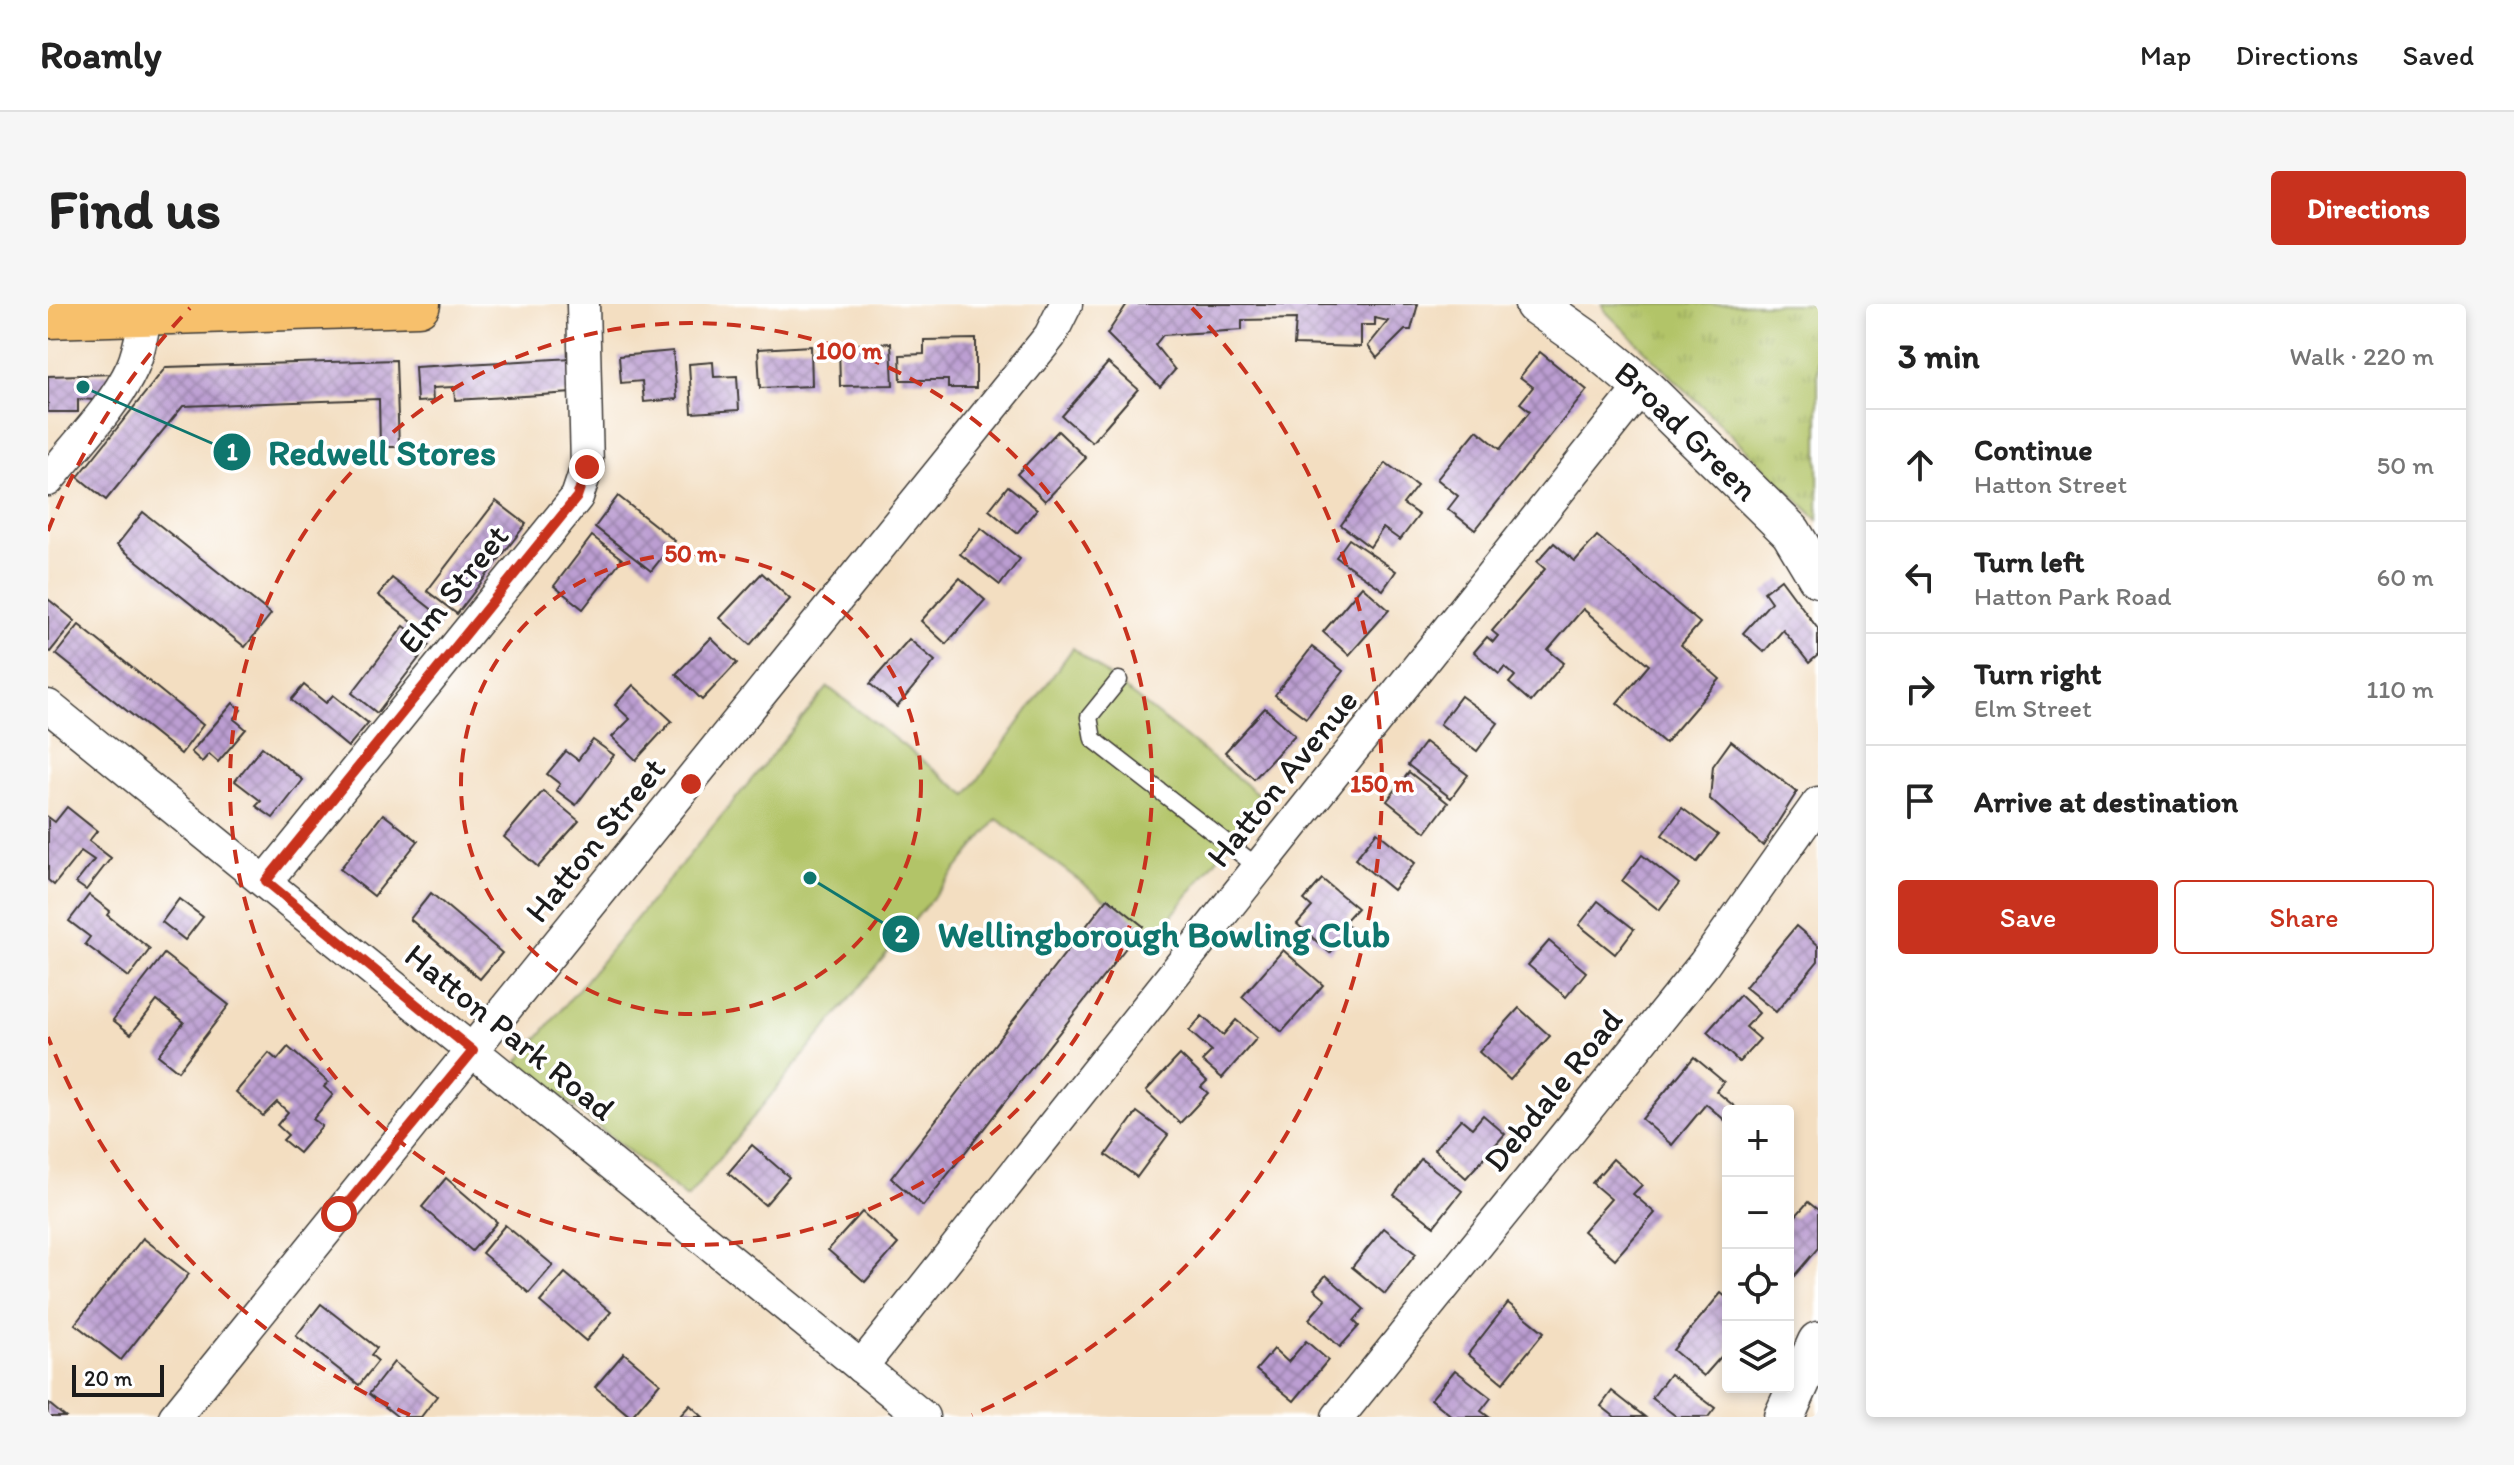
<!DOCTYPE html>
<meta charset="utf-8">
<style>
body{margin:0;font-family:Itim,sans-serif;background:#f6f6f6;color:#222}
.controls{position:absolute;right:24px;bottom:24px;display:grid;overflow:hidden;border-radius:8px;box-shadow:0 4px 12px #0003}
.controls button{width:72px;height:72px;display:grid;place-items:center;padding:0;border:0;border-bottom:2px solid #e0e0e0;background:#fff;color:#222;font:40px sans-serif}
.scale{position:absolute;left:24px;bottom:20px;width:92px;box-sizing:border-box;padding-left:8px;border:4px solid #1c1c1c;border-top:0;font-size:22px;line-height:28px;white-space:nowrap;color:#1c1c1c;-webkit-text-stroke:6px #fff;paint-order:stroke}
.stop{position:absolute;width:24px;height:24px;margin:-18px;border:6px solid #c8321e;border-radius:50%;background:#fff}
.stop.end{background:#c8321e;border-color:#fff;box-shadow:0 2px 8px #0008}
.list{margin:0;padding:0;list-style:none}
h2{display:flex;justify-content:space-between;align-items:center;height:104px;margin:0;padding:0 32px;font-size:34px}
h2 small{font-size:26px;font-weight:400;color:#767676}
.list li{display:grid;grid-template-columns:52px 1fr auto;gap:24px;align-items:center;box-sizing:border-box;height:112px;padding:0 32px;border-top:2px solid #e0e0e0}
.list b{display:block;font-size:30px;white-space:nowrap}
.list p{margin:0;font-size:26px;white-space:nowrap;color:#767676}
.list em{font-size:26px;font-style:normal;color:#767676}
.actions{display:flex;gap:16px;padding:24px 32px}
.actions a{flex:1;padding:18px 0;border:2px solid #c8321e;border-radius:8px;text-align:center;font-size:28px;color:#c8321e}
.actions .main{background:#c8321e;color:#fff}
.icon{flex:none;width:44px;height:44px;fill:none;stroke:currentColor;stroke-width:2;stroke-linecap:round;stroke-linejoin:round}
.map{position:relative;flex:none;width:1770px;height:1113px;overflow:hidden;border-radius:8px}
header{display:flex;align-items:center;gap:48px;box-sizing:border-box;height:112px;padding:0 40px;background:#fff;border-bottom:2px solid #e0e0e0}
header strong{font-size:38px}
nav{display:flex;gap:44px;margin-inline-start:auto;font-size:28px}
.intro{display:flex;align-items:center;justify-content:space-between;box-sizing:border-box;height:192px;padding:0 48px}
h1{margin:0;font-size:56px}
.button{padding:20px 36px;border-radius:8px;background:#c8321e;color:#fff;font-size:28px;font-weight:700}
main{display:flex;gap:48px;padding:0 48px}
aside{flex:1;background:#fff;border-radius:8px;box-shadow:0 4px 12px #0003}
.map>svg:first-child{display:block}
</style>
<header>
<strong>Roamly</strong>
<nav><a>Map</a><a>Directions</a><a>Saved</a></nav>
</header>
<div class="intro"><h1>Find us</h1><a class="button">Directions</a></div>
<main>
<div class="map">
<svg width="1770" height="1113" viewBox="0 0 1770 1113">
<defs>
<pattern id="grass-tufts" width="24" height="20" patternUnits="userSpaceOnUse" patternTransform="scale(2)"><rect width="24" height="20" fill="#b2c468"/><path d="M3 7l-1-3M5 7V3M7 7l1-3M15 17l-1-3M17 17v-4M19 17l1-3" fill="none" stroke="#98a85a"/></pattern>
<pattern id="building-cross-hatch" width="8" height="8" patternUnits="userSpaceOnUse" patternTransform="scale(2)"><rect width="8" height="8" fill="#bc9ed2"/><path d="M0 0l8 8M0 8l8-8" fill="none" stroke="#9880aa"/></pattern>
</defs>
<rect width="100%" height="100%" fill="#fff"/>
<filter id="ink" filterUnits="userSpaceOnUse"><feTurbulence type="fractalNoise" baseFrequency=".0125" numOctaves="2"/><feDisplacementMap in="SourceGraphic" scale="16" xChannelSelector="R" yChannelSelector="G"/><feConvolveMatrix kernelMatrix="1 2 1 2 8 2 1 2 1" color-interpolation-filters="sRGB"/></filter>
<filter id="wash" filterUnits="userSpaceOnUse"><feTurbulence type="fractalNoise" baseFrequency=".006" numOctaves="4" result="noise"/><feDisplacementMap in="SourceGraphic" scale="32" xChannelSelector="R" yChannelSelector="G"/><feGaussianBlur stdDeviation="1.8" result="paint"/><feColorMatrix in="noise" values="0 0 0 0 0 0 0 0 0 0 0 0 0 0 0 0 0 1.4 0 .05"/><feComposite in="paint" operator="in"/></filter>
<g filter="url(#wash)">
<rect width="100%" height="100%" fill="#f3dec1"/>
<path fill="url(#grass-tufts)" stroke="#677042" stroke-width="2" d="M 1554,0 L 1770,0 L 1770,216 L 1558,8 Z"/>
<path fill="#b2c468" stroke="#677042" stroke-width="2" d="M 1025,344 L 1216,495 L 1107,633 L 949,515 L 639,894 L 470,758 L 780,383 L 919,491 Z"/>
<g id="blocks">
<g fill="url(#building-cross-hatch)">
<path d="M 1079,0 L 1370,0 L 1363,26 L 1357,26 L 1329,54 L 1320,42 L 1340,17 L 1327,14 L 1327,21 L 1313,21 L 1313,43 L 1246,41 L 1248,15 L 1194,16 L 1194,26 L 1115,31 L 1107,41 L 1127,66 L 1112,83 L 1059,30 Z"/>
<path d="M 928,35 L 928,84 L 900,84 L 900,76 L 853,76 L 852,51 L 876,50 L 876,36 Z"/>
<path d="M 843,39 L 845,81 L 792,82 L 791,41 Z"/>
<path d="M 763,42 L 764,82 L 712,84 L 710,45 Z"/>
<path d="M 625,47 L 629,95 L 596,98 L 594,77 L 573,79 L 571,52 Z"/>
<path d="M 1492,48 L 1539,86 L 1427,226 L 1400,205 L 1410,192 L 1389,175 L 1429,126 L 1452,145 L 1482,107 L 1472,99 L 1485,83 L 1472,73 Z"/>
<path d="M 524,54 L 525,89 L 407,96 L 406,83 L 384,84 L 385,97 L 369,98 L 367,63 Z"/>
<path d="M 348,56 L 351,143 L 332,143 L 331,95 L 135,102 L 58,196 L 30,173 L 118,63 Z"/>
<path d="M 665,58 L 666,73 L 689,72 L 691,106 L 644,109 L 641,60 Z"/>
<path d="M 1060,59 L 1090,85 L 1044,138 L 1014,112 Z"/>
<path d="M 67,70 L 47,96 L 30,95 L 30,108 L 0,108 L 0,72 Z"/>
<path d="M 1010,127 L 1038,154 L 997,197 L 969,170 Z"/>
<path d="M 1338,159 L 1369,182 L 1355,200 L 1371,211 L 1352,236 L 1335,224 L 1322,243 L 1293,221 Z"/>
<path d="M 960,182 L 989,205 L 969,229 L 941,206 Z"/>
<path d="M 570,192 L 627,237 L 603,267 L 547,223 Z"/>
<path d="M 448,197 L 478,220 L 409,310 L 379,287 Z"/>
<path d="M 95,208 L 223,310 L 197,343 L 69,241 Z"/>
<path d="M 933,224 L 972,255 L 952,281 L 912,250 Z"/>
<path d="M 544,232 L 574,255 L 535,305 L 506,282 Z"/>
<path d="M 1549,232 L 1652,319 L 1633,341 L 1672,375 L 1617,439 L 1569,399 L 1601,361 L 1535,305 L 1500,346 L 1516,359 L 1483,398 L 1461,379 L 1467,372 L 1457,363 L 1451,370 L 1426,348 L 1439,333 L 1445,338 L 1450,332 L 1444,327 L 1497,265 L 1489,258 L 1506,239 L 1527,257 Z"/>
<path d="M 1301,235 L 1348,267 L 1335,286 L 1288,253 Z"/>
<path d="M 714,269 L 742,295 L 702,341 L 672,314 Z"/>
<path d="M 344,274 L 396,315 L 383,333 L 330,291 Z"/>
<path d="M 912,274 L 937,296 L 898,340 L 873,317 Z"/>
<path d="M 1733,275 L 1770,325 L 1770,351 L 1761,359 L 1735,326 L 1716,348 L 1695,329 L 1723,298 L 1716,288 Z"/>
<path d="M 1314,282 L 1341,306 L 1301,351 L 1275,328 Z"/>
<path d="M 0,295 L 27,317 L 2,348 L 0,347 Z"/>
<path d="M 31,321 L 155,421 L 133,450 L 8,350 Z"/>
<path d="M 356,322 L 381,341 L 329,409 L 304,389 Z"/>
<path d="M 663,334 L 689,359 L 654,396 L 628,370 Z"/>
<path d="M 861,335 L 887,357 L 849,403 L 822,380 Z"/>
<path d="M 1264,343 L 1295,367 L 1258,414 L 1227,391 Z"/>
<path d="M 256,381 L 278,399 L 285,391 L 320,419 L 300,443 L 243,396 Z"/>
<path d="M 585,381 L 624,417 L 588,456 L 564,433 L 582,415 L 567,401 Z"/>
<path d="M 1413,392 L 1450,419 L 1429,447 L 1392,420 Z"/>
<path d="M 185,399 L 193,406 L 186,415 L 198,425 L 170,458 L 161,450 L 154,458 L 143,448 Z"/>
<path d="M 1217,404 L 1247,431 L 1206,475 L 1177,448 Z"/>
<path d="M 545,436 L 566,451 L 528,501 L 508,486 L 512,480 L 499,470 L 518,447 L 530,456 Z"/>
<path d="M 1683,437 L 1749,488 L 1715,542 L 1662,495 L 1665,462 Z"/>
<path d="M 1377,438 L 1420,471 L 1403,494 L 1360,461 Z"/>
<path d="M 214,443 L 255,476 L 225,514 L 208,502 L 213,497 L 187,477 Z"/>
<path d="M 1361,468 L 1400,499 L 1378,528 L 1339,497 Z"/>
<path d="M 495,487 L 531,517 L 490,563 L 456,533 Z"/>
<path d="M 19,503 L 49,527 L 41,537 L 63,554 L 38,586 L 28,579 L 46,556 L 33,547 L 6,581 L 0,576 L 0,513 L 7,518 Z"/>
<path d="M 1634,504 L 1670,531 L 1649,558 L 1614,531 Z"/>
<path d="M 335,510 L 370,537 L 326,592 L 292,565 Z"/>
<path d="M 1329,528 L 1367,559 L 1345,586 L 1307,555 Z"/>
<path d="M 1594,551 L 1631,580 L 1611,606 L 1574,577 Z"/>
<path d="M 1274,575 L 1309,604 L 1296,618 L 1303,624 L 1282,649 L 1249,620 L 1264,603 L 1256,596 Z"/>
<path d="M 383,589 L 454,649 L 432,675 L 362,615 Z"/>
<path d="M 41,591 L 62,607 L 59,611 L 102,645 L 81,673 L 37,640 L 42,633 L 21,617 Z"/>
<path d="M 1060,594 L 1095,622 L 875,902 L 843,874 Z"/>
<path d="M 131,595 L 155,613 L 137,636 L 114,618 Z"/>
<path d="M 1550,597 L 1586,625 L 1567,650 L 1531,621 Z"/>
<path d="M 1748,622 L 1770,641 L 1770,657 L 1728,708 L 1697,683 Z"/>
<path d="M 1501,637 L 1538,668 L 1518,693 L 1480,661 Z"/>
<path d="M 1235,646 L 1275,681 L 1234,728 L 1194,693 Z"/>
<path d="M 116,650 L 181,701 L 130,767 L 110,751 L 136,718 L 109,697 L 83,730 L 65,716 Z"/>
<path d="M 1692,691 L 1711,709 L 1698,723 L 1712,735 L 1691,758 L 1659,728 Z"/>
<path d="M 1471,704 L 1502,732 L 1462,776 L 1431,748 Z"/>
<path d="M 1154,712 L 1175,731 L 1188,716 L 1209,734 L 1174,774 L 1154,757 L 1164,747 L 1141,727 Z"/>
<path d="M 240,743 L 280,778 L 276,783 L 285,791 L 265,815 L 274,822 L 251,849 L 235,836 L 240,831 L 229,821 L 240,808 L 229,798 L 215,812 L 188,788 L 221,749 L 229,756 Z"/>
<path d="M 1132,751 L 1159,777 L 1153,783 L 1160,789 L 1132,819 L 1098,787 Z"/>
<path d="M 1646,753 L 1676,778 L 1668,787 L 1692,807 L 1680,807 L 1680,819 L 1658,800 L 1624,841 L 1594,815 Z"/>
<path d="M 1089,808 L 1120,831 L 1089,873 L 1058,851 Z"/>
<path d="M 1435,811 L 1457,830 L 1418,874 L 1386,845 L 1413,815 L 1424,824 Z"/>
<path d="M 704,841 L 741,873 L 717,901 L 680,869 Z"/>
<path d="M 1373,855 L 1414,887 L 1386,922 L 1346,891 Z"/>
<path d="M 1565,855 L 1594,881 L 1585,890 L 1607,909 L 1567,955 L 1535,927 L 1563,895 L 1544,879 Z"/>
<path d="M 398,874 L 449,918 L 424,947 L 374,903 Z"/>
<path d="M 1760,898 L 1770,906 L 1770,944 L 1746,972 L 1740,967 L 1740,910 L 1746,914 Z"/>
<path d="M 814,908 L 850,940 L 817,978 L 780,946 Z"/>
<path d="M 457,921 L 505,961 L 481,989 L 434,949 Z"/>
<path d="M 1336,924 L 1368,950 L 1337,990 L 1304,963 Z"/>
<path d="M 95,934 L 141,970 L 73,1056 L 27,1020 Z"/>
<path d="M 517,969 L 563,1008 L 538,1037 L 492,998 Z"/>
<path d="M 1278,971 L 1316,1005 L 1306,1017 L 1311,1022 L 1292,1043 L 1261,1015 L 1278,995 L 1266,985 Z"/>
<path d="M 1673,989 L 1680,995 L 1680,1049 L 1678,1047 L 1656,1072 L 1625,1046 Z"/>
<path d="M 1460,999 L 1496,1028 L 1455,1079 L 1420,1050 Z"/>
<path d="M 273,1000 L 329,1044 L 323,1051 L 330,1057 L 311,1081 L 248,1032 Z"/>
<path d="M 1258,1037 L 1280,1056 L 1246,1097 L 1208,1066 L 1226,1045 L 1240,1058 Z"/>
<path d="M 576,1049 L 612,1079 L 583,1113 L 547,1083 Z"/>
<path d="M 346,1058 L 389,1092 L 373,1113 L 350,1113 L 321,1090 Z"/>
<path d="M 1407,1066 L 1443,1094 L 1433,1107 L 1441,1113 L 1405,1113 L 1383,1095 Z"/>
<path d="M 1622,1070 L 1667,1104 L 1660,1113 L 1629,1113 L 1604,1094 Z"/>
<path d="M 1564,1087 L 1597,1113 L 1567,1113 L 1553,1102 Z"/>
<path d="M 0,1099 L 17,1113 L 0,1113 Z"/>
<path d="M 642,1101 L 655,1113 L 631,1113 Z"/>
</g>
</g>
</g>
<g filter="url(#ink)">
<use href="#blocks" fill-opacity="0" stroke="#3c3935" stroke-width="2"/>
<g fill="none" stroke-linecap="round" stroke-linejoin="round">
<g stroke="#3c3935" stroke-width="19">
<path id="service" d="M 1071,376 L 1041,413 L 1045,435 L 1211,564"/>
</g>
<g stroke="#3c3935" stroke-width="35">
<g id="minor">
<path d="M 0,176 C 26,143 67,102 84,64 C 92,47 94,27 98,9"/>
<path d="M 0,402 L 875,1113"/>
<path d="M 218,577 L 529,193 L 539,163 L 535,0"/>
<path d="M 813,1063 L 1594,82"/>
<path d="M 127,1113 L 1002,32 L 1018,0"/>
<path d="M 1290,1113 L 1656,660 L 1770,499"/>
</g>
</g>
<g stroke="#3c3935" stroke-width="43">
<g id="tertiary">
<path id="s1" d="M 1487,0 L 1537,35 L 1594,82 L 1743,228 L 1770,273"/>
<path d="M 1736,1113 L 1770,1038"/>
</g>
</g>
<g stroke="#3c3935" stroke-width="47">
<path id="primary" d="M 0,12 L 370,0"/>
</g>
<use href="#service" stroke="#fff" stroke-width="16"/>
<use href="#minor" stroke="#fff" stroke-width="32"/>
<use href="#tertiary" stroke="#fff" stroke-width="40"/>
<use href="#primary" stroke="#f7c06c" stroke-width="44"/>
</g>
</g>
<g fill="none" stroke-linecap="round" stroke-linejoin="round" filter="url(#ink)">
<path stroke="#c8321e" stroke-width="10" d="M 291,910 L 425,747 L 218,577 L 529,193 L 539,163"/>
</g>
<g fill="none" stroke="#c8321e" stroke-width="4" stroke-dasharray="14 10">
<circle cx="643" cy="480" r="230"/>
<circle cx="643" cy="480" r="461"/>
<path d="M362 1111A691 691 0 0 1 0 733M0 227A691 691 0 0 1 142 4M1144 4A691 691 0 0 1 924 1111"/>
</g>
<g text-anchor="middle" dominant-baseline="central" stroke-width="7" stroke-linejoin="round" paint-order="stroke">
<g font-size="34" fill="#1c1c1c" stroke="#fff">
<text stroke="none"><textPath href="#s1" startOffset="198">Broad Green</textPath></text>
<text transform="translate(405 285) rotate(-51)">Elm Street</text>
<text transform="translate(1234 474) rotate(-51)">Hatton Avenue</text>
<text transform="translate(547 536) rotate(-51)">Hatton Street</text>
<text transform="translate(462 728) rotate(39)">Hatton Park Road</text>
<text transform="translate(1505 786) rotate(-51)">Debdale Road</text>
</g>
</g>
<circle cx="643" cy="480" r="12" fill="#c8321e" stroke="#fff" stroke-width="4"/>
<g font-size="24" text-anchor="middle" font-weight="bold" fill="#c8321e" stroke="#fff" stroke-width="7" stroke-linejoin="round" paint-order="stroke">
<text x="801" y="55">100 m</text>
<text x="643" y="258">50 m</text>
<text x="1334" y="488">150 m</text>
</g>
<path fill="none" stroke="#0f766e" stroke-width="3" d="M35 83L184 148M762 574L853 630"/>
<g fill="#0f766e" stroke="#fff" stroke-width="3">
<circle cx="35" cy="83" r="8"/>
<circle cx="762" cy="574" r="8"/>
<circle cx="184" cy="148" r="20"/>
<circle cx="853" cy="630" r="20"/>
</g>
<g font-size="24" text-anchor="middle" font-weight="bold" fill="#fff">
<text x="184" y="156">1</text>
<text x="853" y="638">2</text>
</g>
<g font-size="36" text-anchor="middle" font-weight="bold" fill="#0f766e" stroke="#fff" stroke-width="7" stroke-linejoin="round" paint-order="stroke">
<text x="334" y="161">Redwell Stores</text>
<text x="1116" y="643">Wellingborough Bowling Club</text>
</g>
</svg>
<div class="controls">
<button>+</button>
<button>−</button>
<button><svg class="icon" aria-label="locate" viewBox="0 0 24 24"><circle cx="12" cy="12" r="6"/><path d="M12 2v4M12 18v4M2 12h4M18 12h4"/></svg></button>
<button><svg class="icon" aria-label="layers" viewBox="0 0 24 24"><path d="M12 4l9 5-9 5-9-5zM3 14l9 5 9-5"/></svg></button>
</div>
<div class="scale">20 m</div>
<div class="stop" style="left:291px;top:910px"></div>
<div class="stop end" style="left:539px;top:163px"></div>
</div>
<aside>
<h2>3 min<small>Walk · 220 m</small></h2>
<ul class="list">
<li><svg class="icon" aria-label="ahead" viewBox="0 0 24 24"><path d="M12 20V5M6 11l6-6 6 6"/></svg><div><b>Continue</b><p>Hatton Street</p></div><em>50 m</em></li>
<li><svg class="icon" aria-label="left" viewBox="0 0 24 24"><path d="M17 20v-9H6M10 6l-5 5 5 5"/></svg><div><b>Turn left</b><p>Hatton Park Road</p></div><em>60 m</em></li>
<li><svg class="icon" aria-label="right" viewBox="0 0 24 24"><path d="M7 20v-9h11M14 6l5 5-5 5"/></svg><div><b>Turn right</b><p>Elm Street</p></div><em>110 m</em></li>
<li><svg class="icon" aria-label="arrive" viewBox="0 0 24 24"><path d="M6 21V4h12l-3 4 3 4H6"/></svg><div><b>Arrive at destination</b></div></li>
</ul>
<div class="actions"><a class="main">Save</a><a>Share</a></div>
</aside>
</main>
